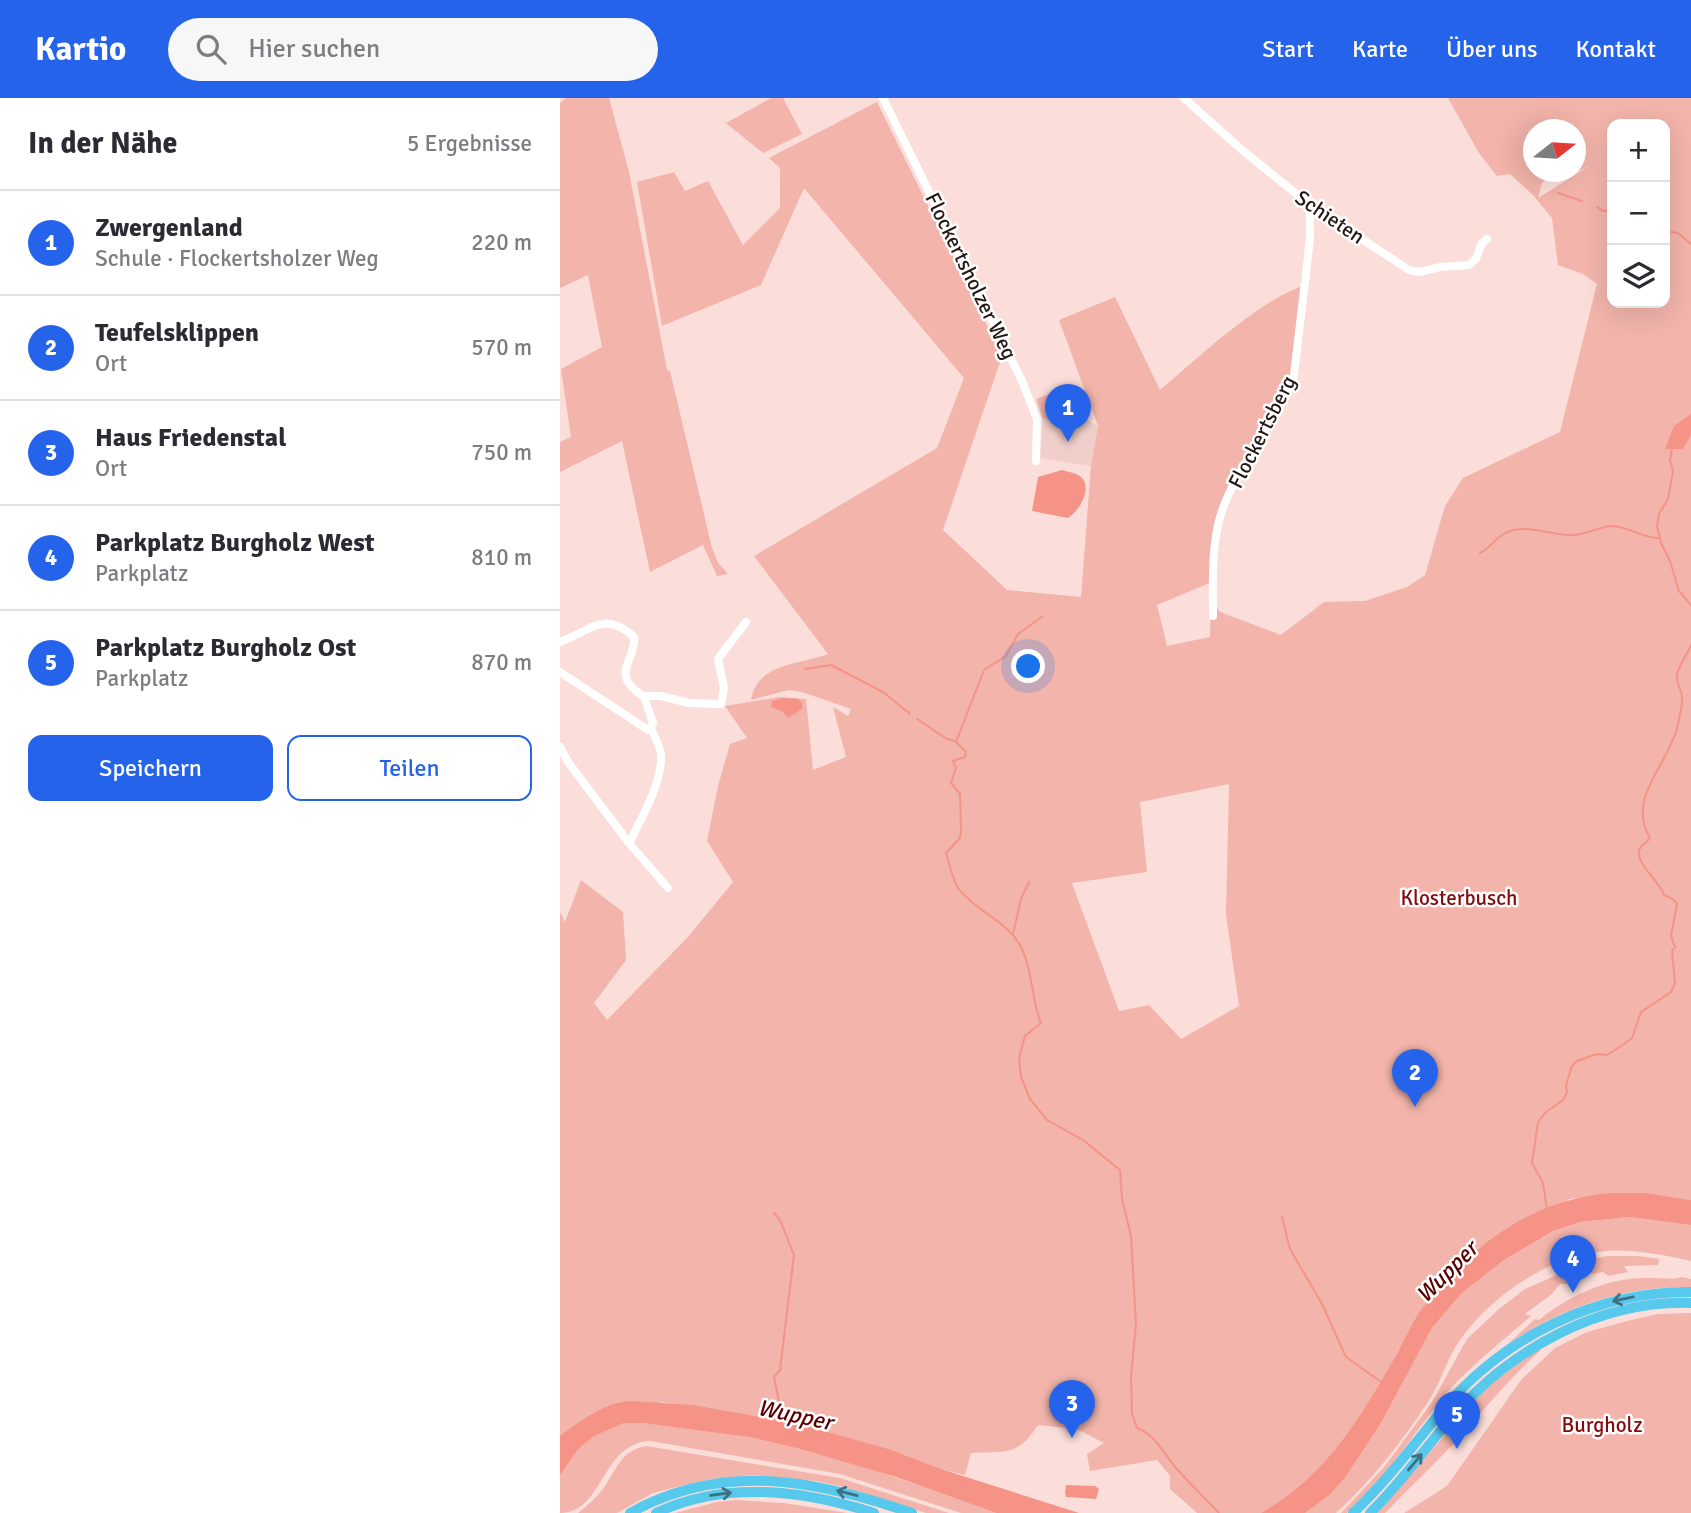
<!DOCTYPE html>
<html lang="de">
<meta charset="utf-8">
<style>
body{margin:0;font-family:Signika,sans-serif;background:#f7f7f7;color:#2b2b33}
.controls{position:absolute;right:21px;top:21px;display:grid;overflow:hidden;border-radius:14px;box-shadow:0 7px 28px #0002}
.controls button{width:63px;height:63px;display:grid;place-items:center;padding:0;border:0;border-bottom:2px solid #e1e1e2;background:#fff;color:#2b2b33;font:35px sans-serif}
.compass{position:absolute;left:963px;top:21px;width:63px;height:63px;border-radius:50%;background:#fff;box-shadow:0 7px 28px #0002;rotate:73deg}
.you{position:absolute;left:469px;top:569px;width:24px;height:24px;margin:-18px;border:5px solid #fff;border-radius:50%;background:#1a73e8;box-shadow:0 0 0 10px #1a73e833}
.badge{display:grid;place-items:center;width:46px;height:46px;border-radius:50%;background:#2563eb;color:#fff;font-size:23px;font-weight:700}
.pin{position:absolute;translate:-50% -58px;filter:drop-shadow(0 2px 4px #0008)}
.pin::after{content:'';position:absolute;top:37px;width:24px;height:21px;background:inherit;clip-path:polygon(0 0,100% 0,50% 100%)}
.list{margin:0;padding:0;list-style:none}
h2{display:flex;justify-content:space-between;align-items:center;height:91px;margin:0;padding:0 28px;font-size:30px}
h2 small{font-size:23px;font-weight:400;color:#7c7c81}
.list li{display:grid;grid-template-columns:46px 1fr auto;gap:21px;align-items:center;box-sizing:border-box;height:105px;padding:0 28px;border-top:2px solid #e1e1e2}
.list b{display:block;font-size:26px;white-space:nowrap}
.list p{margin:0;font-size:23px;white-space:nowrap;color:#7c7c81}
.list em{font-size:23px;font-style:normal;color:#7c7c81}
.actions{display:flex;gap:14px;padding:21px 28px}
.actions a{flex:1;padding:16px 0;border:2px solid #2563eb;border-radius:14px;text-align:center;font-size:24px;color:#2563eb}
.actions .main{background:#2563eb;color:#fff}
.icon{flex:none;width:38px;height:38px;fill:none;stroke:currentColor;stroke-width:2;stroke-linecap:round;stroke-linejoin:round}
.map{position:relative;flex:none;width:1131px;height:1415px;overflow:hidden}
header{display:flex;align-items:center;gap:42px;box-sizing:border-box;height:98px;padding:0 35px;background:#2563eb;color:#fff}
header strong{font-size:33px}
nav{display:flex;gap:38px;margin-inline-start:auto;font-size:24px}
.search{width:490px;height:63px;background:#f7f7f7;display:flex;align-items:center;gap:18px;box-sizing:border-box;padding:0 24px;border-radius:38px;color:#7c7c81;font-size:26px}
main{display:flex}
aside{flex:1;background:#fff}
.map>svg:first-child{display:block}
</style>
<header>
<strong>Kartio</strong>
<div class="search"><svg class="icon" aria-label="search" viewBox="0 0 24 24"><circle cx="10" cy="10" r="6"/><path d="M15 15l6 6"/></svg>Hier suchen</div>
<nav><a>Start</a><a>Karte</a><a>Über uns</a><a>Kontakt</a></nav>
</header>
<main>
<aside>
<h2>In der Nähe<small>5 Ergebnisse</small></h2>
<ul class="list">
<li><span class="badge">1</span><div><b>Zwergenland</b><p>Schule · Flockertsholzer Weg</p></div><em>220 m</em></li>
<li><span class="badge">2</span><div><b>Teufelsklippen</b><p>Ort</p></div><em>570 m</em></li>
<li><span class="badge">3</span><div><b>Haus Friedenstal</b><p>Ort</p></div><em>750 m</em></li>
<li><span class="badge">4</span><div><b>Parkplatz Burgholz West</b><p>Parkplatz</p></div><em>810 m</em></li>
<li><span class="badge">5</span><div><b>Parkplatz Burgholz Ost</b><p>Parkplatz</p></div><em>870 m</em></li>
</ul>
<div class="actions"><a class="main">Speichern</a><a>Teilen</a></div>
</aside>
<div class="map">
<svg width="1131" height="1415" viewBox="0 0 1131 1415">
<rect width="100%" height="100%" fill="#fbdeda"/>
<path fill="#f0cec9" d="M 483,321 L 528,323 L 538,328 L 531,368 L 480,360 Z"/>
<g fill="#f2b4ab" fill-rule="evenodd">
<path d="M 6,0 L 49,0 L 69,74 L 107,272 L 110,273 L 152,450 L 158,465 L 168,476 L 157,478 L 143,447 L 90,474 L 62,343 L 0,374 L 0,344 L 11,339 L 1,271 L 42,249 L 28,177 L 0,190 L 0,5 Z"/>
<path d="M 211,0 L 223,0 L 242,36 L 203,55 L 166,25 Z"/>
<path d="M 888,0 L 1131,0 L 1131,1102 L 1087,1095 L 1067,1095 L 1009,1101 L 902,1181 L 814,1322 L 717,1415 L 637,1415 L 610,1391 L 610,1378 L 597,1362 L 530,1373 L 527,1356 L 544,1345 L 517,1331 L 478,1327 C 457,1359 446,1353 411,1355 L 405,1377 L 384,1372 L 329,1351 L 295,1342 L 103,1304 L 0,1343 L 0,814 L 5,824 L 21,782 L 63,814 L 66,862 L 34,905 L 47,922 L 127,840 L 173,784 L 147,743 L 158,688 L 170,646 L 187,640 L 165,608 L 220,599 L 246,601 L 253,672 L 286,659 L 273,609 L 288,618 L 291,611 L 242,594 L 229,592 L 191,602 C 197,565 239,567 268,556 L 194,458 L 377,350 L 404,280 L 244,90 L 201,187 L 102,228 L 77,84 L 114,74 L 125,93 L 148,83 L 183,147 L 220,110 L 220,70 L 209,60 L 317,4 L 442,258 L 383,432 L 447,492 L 521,499 L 531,368 L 538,328 L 499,222 L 555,199 L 600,292 C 639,259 696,205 742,188 L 733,266 L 725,294 L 657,420 L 652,484 L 597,507 L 607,548 L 650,539 L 651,501 L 660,514 L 721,537 L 764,504 L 805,503 L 847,489 L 865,477 L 885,408 L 903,380 L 1000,334 L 1037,186 L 1023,176 L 998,167 L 992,120 L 973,97 L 950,76 L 937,78 L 919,55 ZM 1052,26 L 1105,26 L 1105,205 L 1052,205 ZM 974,32 L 1016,32 L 1016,74 L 1002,74 L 1008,78 L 1029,68 L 978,100 L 982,85 L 997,74 L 974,74 ZM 669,686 L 666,816 L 679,908 L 621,941 L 589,907 L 559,913 L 512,785 L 587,774 L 580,704 Z"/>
<path d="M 511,287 L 528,323 L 483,321 L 476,301 Z"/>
<path d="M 1069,1119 L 1131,1127 L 1131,1163 C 1103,1157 1075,1151 1046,1153 C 992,1157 935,1195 903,1238 C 887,1258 882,1283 868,1304 C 842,1343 811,1384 776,1415 L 745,1415 L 771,1396 L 787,1377 L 821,1325 L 872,1230 L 902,1195 L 944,1162 L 993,1133 L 1020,1124 Z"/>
<path d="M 1047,1158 L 1078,1158 L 1099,1161 L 1098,1167 L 1064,1168 L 1068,1174 L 1048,1178 L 1043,1174 L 1033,1176 L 1023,1174 L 1018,1164 Z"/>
<path d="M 1010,1171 L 1010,1186 L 1000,1186 L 992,1196 L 965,1216 L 971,1218 C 939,1246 903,1273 877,1307 C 848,1344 823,1383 787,1415 L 781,1415 L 825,1368 L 872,1304 L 907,1241 L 939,1211 L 965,1191 Z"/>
<path d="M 1122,1179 L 1131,1181 L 1131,1189 C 1066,1187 999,1210 947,1247 L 975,1221 L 979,1222 C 1009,1198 1044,1181 1084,1180 C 1096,1179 1110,1183 1122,1179 Z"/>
<path d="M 1131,1215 L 1131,1415 L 844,1415 L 887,1388 L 961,1282 L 995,1250 L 1027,1234 L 1067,1223 L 1098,1216 Z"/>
<path d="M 979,1251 L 980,1253 C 948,1281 923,1313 894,1345 C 872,1369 848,1391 825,1415 L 817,1415 L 923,1293 L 946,1274 Z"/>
<path d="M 64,1325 C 190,1324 318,1373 436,1415 L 401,1415 L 280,1376 L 90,1343 C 41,1345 44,1415 0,1415 C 0,1403 0,1387 0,1376 C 8,1350 40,1332 64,1325 Z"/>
<path d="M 86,1348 L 280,1380 L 389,1415 L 366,1415 L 280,1388 L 256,1383 L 193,1377 L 151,1381 L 120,1388 L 93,1395 L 57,1415 L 18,1415 C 27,1408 36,1400 43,1391 C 56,1373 61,1352 86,1348 Z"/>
<path d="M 176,1402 L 224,1405 L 287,1415 L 115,1415 L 157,1404 Z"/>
</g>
<g fill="#f59386">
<path d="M 1131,316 L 1131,337 L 1123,351 L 1105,351 L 1114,328 Z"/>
<path d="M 502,372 C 509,374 518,375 523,381 C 531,393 519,413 508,420 L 472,413 L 478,379 Z"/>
<path d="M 224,600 L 238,601 L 242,605 L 242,611 L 228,620 L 223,614 L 211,609 L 212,603 Z"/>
<path d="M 1051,1095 L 1087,1095 L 1131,1102 L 1131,1127 L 1069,1119 L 1020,1124 L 993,1133 L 944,1162 L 902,1195 L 872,1230 L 821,1325 L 787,1377 L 771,1396 L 745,1415 L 701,1415 C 767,1378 800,1320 837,1256 C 844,1243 851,1227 859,1215 C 865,1206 873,1198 880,1190 C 925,1137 980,1101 1051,1095 Z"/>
<path d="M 71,1303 L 133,1307 L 234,1325 L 329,1351 L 384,1372 L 519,1415 L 436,1415 L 336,1379 L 241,1351 L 190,1339 L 83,1325 L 64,1325 L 34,1338 L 18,1351 L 0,1377 L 0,1338 C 22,1322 43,1305 71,1303 Z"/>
<path d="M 506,1387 L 535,1388 L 539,1391 L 536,1401 L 506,1399 L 505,1395 Z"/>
</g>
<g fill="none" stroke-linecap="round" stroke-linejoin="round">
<g stroke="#f59386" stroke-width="2">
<path d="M 998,95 L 1022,103"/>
<path d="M 1037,109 L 1043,113 L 1048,113 L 1052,117"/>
<path d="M 1105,133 L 1118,135 L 1131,146"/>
<path d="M 1112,351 L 1110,362 L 1113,373 L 1108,401 L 1099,416 L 1097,428 L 1101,445 L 1110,463 L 1119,493 L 1131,507"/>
<path d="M 920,455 C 930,450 936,440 945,435 C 967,424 993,439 1015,437 C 1028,436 1040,428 1052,428 C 1070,429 1082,440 1099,440"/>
<path d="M 483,518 L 458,536 L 446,558 L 424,572 L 396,644 L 406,654 L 405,659 L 393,663 L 396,670 L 391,685 L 400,696 L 401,733 L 400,740 L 386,755 C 390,766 392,782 399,791 C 416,814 449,823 462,851 C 473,873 471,901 481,925 L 465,938 L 459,960 L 461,979 L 470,1001 L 487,1022 L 523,1042 L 560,1072 L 562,1101 L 571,1138 L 576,1226 L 571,1279 L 572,1315 L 577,1330 C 595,1336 604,1356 616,1370 C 629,1385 645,1400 659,1415"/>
<path d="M 245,571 L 271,567 L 323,594 L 350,616"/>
<path d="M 357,621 L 387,641 L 395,643"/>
<path d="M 453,836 L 461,801 L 469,784"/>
<path d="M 987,1111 L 983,1085 L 972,1065 L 978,1024 L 986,1014 L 1003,1002 L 1007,994 L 1006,987 L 1012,968 L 1017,963 L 1037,956 L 1047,957 L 1061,948 L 1072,940 L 1081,914 L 1111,894 L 1115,886 L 1112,853 L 1115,849 L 1111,838 L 1117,806 L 1113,801 L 1104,797 C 1100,784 1077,767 1079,753 C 1080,747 1087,745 1090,740 C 1066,700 1108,667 1117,630 C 1119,622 1123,606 1122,598 C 1121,590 1116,586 1117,577 C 1119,567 1127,557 1131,547"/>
<path d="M 214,1115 L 220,1122 L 234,1157 L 220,1272 L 214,1279 L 219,1304 L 214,1322"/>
<path d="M 722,1119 L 730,1151 L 762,1206 L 786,1259 L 821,1284"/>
</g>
<g stroke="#fff" stroke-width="8">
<path d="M 323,0 L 462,283 L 477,321 L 476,363"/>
<path d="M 624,0 L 682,52 L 750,107 L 849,172 L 859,174 L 881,169 L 909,167 L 916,161 L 922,145 L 927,141"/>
<path d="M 653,518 C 653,485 651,448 661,416 C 676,368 716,326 734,277 L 750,141 L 750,107"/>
<path d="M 0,544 C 29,534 43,511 74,539 C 76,564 47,576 86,600"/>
<path d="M 0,574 L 88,632 L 93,625 L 85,602 L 88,598 L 101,598 L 129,605 L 161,606 L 164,590 L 158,561 L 186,524"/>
<path d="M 0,649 L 8,664 L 69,745 L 108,790"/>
<path d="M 69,745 C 81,722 103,683 101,656 C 100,647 94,639 91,630"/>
</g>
<g stroke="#57c9ed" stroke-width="10">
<path d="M 70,1415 C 163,1363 256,1382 352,1415"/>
<path d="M 96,1415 C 165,1382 243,1392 314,1415"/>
<path d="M 793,1415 C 827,1383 854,1346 884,1310 C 945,1239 1036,1193 1131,1194"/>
<path d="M 810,1415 C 841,1385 865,1350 893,1318 C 951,1251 1040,1202 1131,1205"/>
</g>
</g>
<defs><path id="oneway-shaft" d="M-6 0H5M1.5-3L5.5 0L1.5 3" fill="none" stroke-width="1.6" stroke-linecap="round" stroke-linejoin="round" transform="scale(1.75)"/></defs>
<g stroke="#3e7082">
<use href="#oneway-shaft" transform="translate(1063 1201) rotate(168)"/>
<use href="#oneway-shaft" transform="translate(855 1364) rotate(-50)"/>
<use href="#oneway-shaft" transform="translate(287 1395) rotate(-166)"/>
<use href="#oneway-shaft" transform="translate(161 1396) rotate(-8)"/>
</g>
<g text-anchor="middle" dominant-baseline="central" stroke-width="5" stroke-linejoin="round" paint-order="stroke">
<g font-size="21" fill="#241816" stroke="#fff">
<text transform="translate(770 119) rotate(34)">Schieten</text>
<text transform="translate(411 178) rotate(64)">Flockertsholzer Weg</text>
<text transform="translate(702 334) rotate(-63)">Flockertsberg</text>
</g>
<g font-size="21" fill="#830b0c" stroke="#fff">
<text x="899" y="800">Klosterbusch</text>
<text x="1042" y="1327">Burgholz</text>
</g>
<g font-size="23" font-style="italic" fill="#580001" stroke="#fff">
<text transform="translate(887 1174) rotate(-45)">Wupper</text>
<text transform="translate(235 1317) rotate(12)">Wupper</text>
</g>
</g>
</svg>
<div class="controls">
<button>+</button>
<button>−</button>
<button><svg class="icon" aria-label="layers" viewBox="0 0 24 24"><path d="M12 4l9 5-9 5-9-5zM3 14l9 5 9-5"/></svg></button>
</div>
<svg class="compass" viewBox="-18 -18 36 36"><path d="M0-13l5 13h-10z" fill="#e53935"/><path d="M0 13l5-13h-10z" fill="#7c7c81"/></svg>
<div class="you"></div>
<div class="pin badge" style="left:508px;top:344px">1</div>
<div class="pin badge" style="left:855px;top:1009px">2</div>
<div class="pin badge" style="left:512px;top:1340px">3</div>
<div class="pin badge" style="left:1013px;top:1195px">4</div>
<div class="pin badge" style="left:897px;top:1351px">5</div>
</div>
</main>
